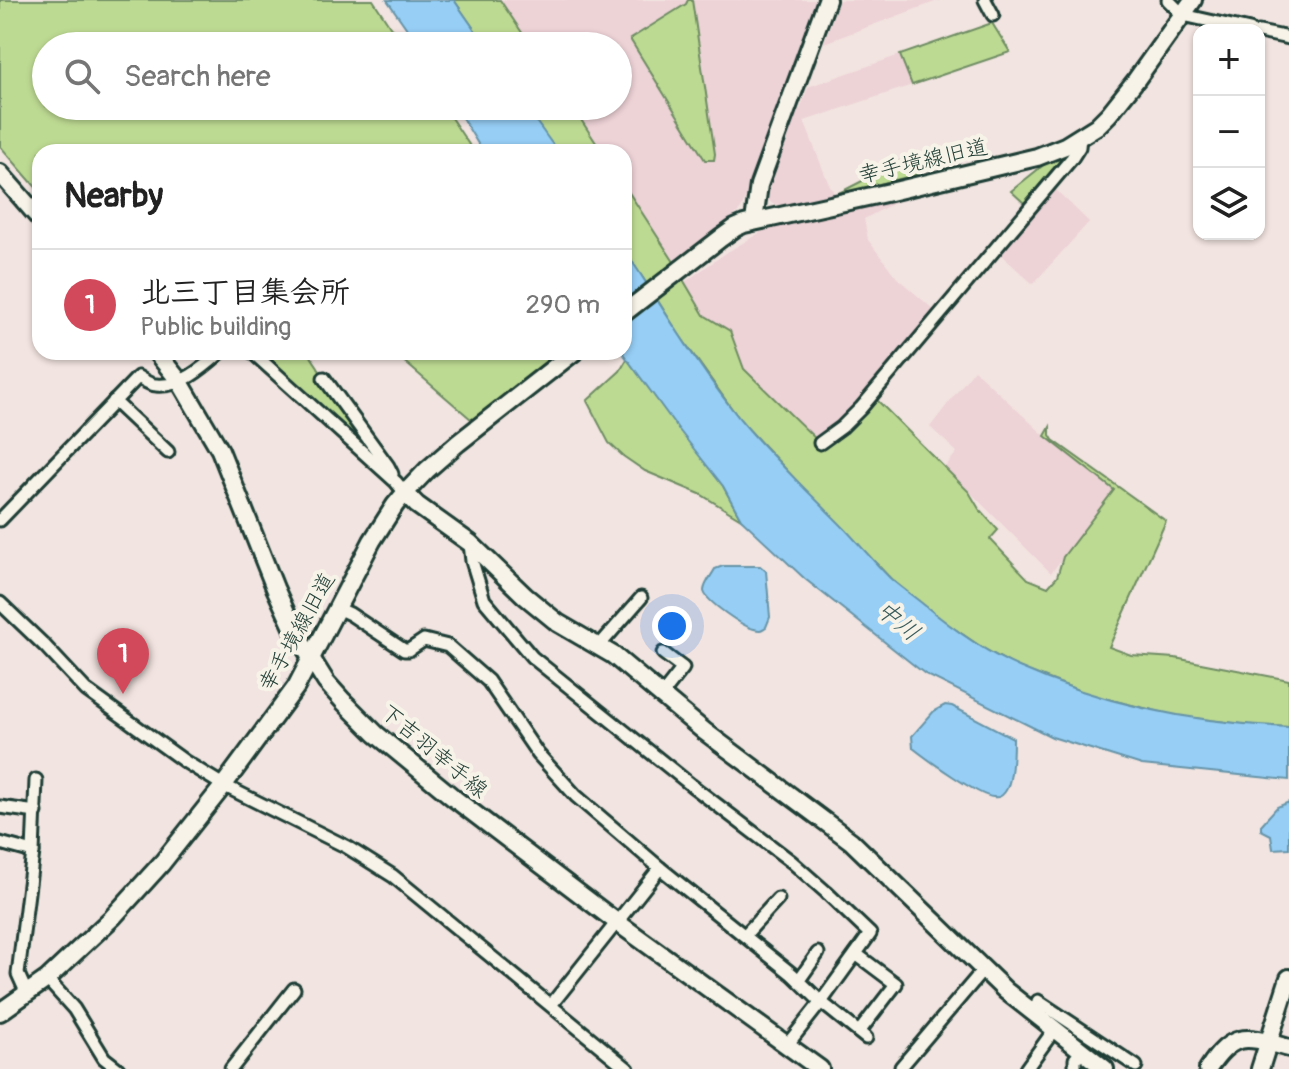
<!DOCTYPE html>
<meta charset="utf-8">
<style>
body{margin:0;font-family:Pangolin,"Klee One",sans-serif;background:#f2f2f2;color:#222}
.controls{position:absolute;right:24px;top:24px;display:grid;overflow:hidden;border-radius:16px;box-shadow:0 2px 6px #0004}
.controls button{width:72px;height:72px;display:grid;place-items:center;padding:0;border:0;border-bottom:2px solid #e0e0e0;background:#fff;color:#222;font:40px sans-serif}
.you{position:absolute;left:672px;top:626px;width:28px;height:28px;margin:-20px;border:6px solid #fff;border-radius:50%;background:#1a73e8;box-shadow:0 0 0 12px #1a73e833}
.badge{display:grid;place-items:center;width:52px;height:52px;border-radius:50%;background:#d1495b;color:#fff;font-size:26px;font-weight:700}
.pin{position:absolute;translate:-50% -66px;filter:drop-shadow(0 2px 4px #0008)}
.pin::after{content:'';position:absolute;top:42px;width:28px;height:24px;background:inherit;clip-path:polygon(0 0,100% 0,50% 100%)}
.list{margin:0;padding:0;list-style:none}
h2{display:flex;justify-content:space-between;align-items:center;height:104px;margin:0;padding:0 32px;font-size:34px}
h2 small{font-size:26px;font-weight:400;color:#767676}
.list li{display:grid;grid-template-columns:52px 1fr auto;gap:24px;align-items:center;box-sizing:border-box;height:112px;padding:0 32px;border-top:2px solid #e0e0e0}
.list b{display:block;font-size:30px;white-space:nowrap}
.list p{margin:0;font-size:26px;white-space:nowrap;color:#767676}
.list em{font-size:26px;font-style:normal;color:#767676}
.icon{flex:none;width:44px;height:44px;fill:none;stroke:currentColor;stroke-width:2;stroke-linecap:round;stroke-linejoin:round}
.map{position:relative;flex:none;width:1289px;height:1069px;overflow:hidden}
.search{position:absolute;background:#fff;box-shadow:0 2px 6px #0004;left:32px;top:32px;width:600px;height:88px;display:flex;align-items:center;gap:20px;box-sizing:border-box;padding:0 28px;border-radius:44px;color:#767676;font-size:30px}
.panel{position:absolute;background:#fff;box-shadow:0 2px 6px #0004;left:32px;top:144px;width:600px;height:216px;border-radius:24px}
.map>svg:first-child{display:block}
</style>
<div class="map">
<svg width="1289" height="1069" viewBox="0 0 1289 1069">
<rect width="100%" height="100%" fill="#f2e4e0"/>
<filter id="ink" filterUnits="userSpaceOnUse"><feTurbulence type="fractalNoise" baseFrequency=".0125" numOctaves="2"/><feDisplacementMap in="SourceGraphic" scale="16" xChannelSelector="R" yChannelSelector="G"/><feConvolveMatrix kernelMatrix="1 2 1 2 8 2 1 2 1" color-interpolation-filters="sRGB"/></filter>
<g filter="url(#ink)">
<g fill="#edd2d6">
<path d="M 500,0 L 818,0 L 753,182 L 741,209 L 719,231 L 676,265 L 624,185 L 624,152 L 602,152 L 572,106 L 618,106 L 618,46 L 531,46 Z"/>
<path d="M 839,0 L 940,0 L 824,43 Z"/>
<path d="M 900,55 L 912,85 L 804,121 L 827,180 L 835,195 L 785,205 L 773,204 L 768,200 L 766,194 L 767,185 L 795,101 L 800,110 L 808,87 Z"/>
<path d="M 1054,188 L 1089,222 L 1033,284 L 999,253 Z"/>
<path d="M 901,199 L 864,219 L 868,240 L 897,278 L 934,310 L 838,422 L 817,440 L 744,369 L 730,331 L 704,315 L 685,282 L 726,253 L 763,231 L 850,209 Z"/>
<path d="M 974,370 L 1045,436 L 1114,490 L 1051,573 L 945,467 L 957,452 L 930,427 Z"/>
</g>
<g fill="#bdda92" stroke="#6e8c63" stroke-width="2">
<path d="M 0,0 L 373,0 L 403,46 L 46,46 L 46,106 L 443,106 L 474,152 L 40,152 L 40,192 L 0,146 Z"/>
<path d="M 454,0 L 500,0 L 531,46 L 486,46 Z"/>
<path d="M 688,0 L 692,0 L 715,154 L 714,160 L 705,160 L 630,39 L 686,4 Z"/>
<path d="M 992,23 L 1010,52 L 912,85 L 900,55 Z"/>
<path d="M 525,106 L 572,106 L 602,152 L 557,152 Z"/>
<path d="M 909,157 L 920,174 L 835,195 Z"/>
<path d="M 1058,159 L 1059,162 L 1024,203 L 1011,191 L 1046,163 Z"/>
<path d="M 624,185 L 676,265 L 649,287 L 624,250 Z"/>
<path d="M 681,276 L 704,315 L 730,331 L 744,369 L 825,448 L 854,424 L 876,399 L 969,492 L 979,509 L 998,530 L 990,539 L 1028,579 L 1048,587 L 1057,577 L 1063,557 L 1114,490 L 1045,436 L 1050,427 L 1050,435 L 1053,440 L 1166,521 L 1109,647 L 1131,655 L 1175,658 L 1289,680 L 1289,727 L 1249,725 L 1177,716 L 1091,695 L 1017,667 L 983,648 L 943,621 L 891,579 L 824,508 L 808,493 L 740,420 L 678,333 L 655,296 Z"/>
<path d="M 257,352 L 308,352 L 318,367 L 327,388 L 384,467 Z"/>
<path d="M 393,352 L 561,352 L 472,420 Z"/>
<path d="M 627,359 L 723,486 L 741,519 L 700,494 L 645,471 L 623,456 L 609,443 L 587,401 L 620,371 Z"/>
</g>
<g fill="#96cef5" stroke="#6694a8" stroke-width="2">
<path d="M 387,0 L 454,0 L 486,46 L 419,46 Z"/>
<path d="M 455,106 L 525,106 L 558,152 L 483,152 Z"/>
<path d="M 624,249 C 662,306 697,366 740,419 C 772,458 810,493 845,529 C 860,545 874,562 890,578 C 900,587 912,595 923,604 C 952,628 984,652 1019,667 C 1104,705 1196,723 1289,727 L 1289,780 L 1142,765 L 1052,737 L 925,674 L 805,579 L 741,519 L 723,486 L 679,430 L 622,352 L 624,352 Z"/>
<path d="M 723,566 L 760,566 L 766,571 L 770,617 L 766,627 C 761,630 761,631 754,629 C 744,627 705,601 704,591 C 704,584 712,575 715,569 Z"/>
<path d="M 945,705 L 952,706 L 1013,738 C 1013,751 1013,784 1004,793 C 1001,797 998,798 993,797 C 978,796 927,759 913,748 L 912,736 L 934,711 Z"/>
<path d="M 1289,802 L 1289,848 L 1273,849 L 1271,835 L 1261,830 L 1261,825 L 1277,807 Z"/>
</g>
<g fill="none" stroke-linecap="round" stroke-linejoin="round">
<g stroke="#1f3d34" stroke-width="17">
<g id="street">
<path d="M 985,0 L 993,15"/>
<path d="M 1168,0 L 1183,15 L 1250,30"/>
<path d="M 1259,32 L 1289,38"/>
<path d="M 252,352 L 396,482 L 405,493"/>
<path d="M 324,378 L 388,466 L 392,474"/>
<path d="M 114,401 L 168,452"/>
<path d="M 820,443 L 842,427 L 861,408 L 1072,158 L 1079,147 L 1080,137"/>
<path d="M 0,520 L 138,377 C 143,380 150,385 156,385 C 181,388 204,367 221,352"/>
<path d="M 470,544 L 472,561 L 484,600 L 532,657 L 691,785 L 792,862 L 826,892 L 870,934 L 821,1002 L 787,1045"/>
<path d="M 0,603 L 45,646 L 86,690 L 184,761 L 223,785 L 347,847 L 393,876 L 628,1069"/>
<path d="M 337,608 L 350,614 L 404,650 L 409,650 L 424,640 L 448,646 L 488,681 L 538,754 L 576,796 L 660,868 L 792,974 L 821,1002 L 866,1038"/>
<path d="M 599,646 L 641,598"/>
<path d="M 661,696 L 683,668 L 663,653"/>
<path d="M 0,807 L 36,812"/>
<path d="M 0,843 L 33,852"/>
<path d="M 745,935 L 778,899"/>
<path d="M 856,954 L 896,984 L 859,1032"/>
<path d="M 47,979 L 74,1009 L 104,1058 L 118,1069"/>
<path d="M 799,980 L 818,953"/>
<path d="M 27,994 L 18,974 L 33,852 L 36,780"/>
<path d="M 1038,1001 L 1136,1066"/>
<path d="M 551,1005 L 660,868"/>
<path d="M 901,1067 L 984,969"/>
<path d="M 231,1069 L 294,989"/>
<path d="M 1026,1069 L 1054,1030"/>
<path d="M 1075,1069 L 1075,1059 L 1081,1052"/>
</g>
</g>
<g stroke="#1f3d34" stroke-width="22">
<g id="secondary">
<path d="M 0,173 L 40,219"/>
<path d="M 754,221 L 759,185 L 827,0"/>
<path d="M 624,313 L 721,238 L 735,228 L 744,224 L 890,192 L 1037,157 L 1065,146 L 1097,126 L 1109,114 L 1136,80 L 1193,0"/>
<path d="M 156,352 L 180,382 L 220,450 L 275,588 L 296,634 L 326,682 L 343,701 L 376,734 L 455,799 L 618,923 L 820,1069"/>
<path d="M 405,493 L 417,505 L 470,543 L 525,596 L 558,623 L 613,655 L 704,731 L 851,841 L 1006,991 L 1105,1069"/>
<path d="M 0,1012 L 47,979 L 112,918 L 162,863 L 220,790 L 296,687 L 372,541 L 395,505 L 405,493 L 427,470 L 458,443 L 574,352"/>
<path d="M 1208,1069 C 1234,1029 1248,1037 1289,1048"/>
<path d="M 1260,1069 L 1289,978"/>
</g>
</g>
<use href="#street" stroke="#f7f3e8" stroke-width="11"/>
<use href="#secondary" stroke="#f7f3e8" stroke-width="16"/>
</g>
</g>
<g text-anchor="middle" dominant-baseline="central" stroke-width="8" stroke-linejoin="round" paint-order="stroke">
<g font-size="22" fill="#1f3d34" stroke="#f7f3e8">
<text transform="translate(923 161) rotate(-13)">幸手境線旧道</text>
<text transform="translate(297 632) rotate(-61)">幸手境線旧道</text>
<text transform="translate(434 751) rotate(40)">下吉羽幸手線</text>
</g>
<g font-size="24" font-style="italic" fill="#375a5b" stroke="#f7f3e8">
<text transform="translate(898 621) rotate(40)">中川</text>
</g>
</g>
</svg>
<div class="controls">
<button>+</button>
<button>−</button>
<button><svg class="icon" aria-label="layers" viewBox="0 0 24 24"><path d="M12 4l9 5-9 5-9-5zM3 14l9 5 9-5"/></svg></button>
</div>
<div class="you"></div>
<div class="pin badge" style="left:123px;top:694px">1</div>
<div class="search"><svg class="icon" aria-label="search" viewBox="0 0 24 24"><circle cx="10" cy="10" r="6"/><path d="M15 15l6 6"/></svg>Search here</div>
<section class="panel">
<h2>Nearby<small></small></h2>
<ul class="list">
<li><span class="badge">1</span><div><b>北三丁目集会所</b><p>Public building</p></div><em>290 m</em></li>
</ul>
</section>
</div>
